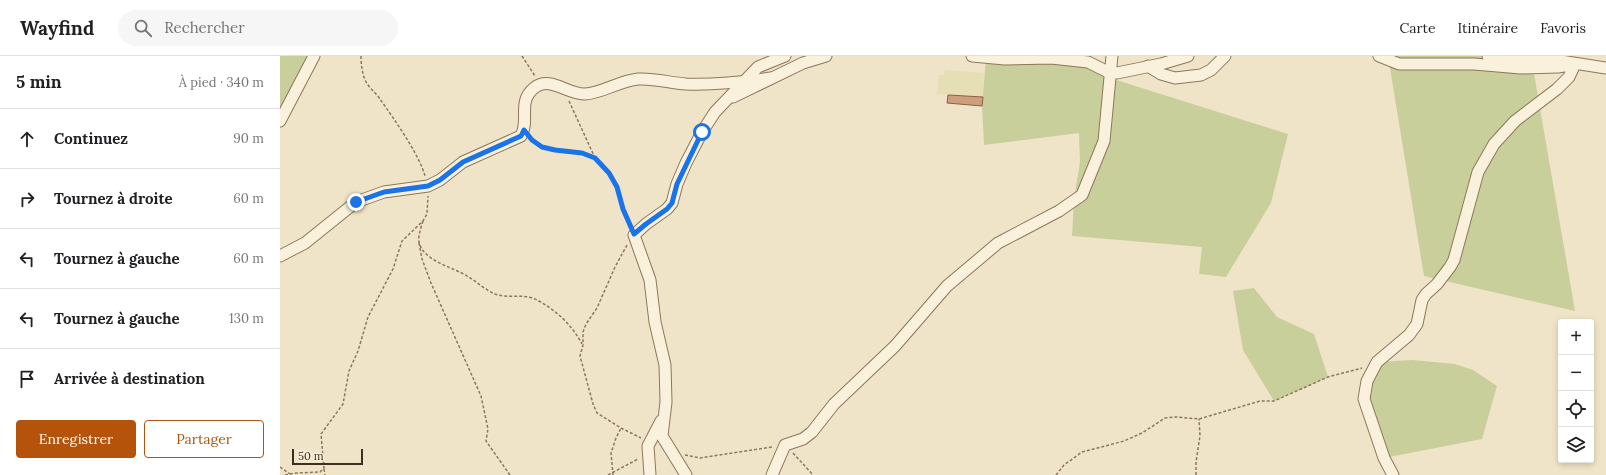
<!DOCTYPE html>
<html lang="fr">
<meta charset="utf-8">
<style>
body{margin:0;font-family:Lora,serif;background:#f6f6f6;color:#202124}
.controls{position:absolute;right:12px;bottom:12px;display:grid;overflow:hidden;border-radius:4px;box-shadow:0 2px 6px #0003}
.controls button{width:36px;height:36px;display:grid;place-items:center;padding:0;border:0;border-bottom:1px solid #e0e0e0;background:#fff;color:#202124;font:20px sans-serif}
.scale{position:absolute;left:12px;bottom:10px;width:71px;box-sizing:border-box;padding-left:4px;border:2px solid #3d2e20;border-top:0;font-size:11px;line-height:14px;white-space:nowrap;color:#3d2e20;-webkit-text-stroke:3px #f7eed8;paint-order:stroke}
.stop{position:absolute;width:12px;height:12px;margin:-9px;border:3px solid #1a73e8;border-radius:50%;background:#fff}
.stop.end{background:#1a73e8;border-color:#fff;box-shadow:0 1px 4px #0008}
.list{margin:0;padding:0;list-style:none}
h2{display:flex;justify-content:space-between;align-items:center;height:52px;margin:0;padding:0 16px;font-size:17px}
h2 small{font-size:13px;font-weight:400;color:#757577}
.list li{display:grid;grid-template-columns:26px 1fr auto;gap:12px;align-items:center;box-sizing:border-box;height:60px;padding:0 16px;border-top:1px solid #e0e0e0}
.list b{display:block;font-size:15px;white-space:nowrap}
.list em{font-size:13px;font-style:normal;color:#757577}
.actions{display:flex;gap:8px;padding:12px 16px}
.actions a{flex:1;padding:9px 0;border:1px solid #b45309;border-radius:4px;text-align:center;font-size:14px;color:#b45309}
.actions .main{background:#b45309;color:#fff}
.icon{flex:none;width:22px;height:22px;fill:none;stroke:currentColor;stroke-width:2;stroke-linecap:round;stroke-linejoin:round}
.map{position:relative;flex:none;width:1326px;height:419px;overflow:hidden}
header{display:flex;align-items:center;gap:24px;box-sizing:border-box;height:56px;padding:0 20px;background:#fff;border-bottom:1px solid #e0e0e0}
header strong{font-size:19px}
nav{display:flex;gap:22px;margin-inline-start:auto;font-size:14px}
.search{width:280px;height:36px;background:#f6f6f6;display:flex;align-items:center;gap:10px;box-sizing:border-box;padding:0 14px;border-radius:22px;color:#757577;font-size:15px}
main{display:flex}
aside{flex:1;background:#fff}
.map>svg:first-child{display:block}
</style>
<header>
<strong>Wayfind</strong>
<div class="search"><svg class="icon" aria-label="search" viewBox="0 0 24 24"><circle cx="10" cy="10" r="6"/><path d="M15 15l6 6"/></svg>Rechercher</div>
<nav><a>Carte</a><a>Itinéraire</a><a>Favoris</a></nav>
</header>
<main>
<aside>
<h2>5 min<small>À pied · 340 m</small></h2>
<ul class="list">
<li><svg class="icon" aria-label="ahead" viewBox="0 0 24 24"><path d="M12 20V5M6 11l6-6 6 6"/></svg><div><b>Continuez</b></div><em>90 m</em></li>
<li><svg class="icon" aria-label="right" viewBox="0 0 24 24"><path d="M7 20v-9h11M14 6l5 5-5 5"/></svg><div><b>Tournez à droite</b></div><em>60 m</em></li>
<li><svg class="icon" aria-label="left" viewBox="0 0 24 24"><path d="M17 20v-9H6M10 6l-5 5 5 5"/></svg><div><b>Tournez à gauche</b></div><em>60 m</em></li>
<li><svg class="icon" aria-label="left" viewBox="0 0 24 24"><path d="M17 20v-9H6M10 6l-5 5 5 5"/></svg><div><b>Tournez à gauche</b></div><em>130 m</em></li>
<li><svg class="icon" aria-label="arrive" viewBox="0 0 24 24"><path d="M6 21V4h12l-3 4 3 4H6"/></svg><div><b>Arrivée à destination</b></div></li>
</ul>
<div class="actions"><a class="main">Enregistrer</a><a>Partager</a></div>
</aside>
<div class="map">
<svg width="1326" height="419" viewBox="0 0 1326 419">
<rect width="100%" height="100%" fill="#f0e4c8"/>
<path fill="#e6deb5" d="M 665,14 L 704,17 L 702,50 L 667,47 L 667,39 L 657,38 L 659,19 L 664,19 Z"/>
<g fill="#c9cf9b">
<path d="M 0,0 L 34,0 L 0,65 Z"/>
<path d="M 1108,0 L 1251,0 L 1295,255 L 1144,220 Z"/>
<path d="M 706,2 L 808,6 L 830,22 L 1008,78 L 991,147 L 946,221 L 919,218 L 922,191 L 792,180 L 794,143 L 800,106 L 799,77 L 704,89 L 702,50 Z"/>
<path d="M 974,232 L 997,261 L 1034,278 L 1048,321 L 994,345 L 963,294 L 953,235 Z"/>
<path d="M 1132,304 L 1175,308 L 1193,314 L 1217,330 L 1202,383 L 1104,402 L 1085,335 L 1097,306 Z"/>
</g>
<path fill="#cf9f7d" stroke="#8d5f41" d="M 668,39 L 703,41 L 702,50 L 667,47 Z"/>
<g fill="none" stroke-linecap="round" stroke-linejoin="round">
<g stroke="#8d765c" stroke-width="13">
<g id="minor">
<path d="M 692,0 L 725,3 L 771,2 L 808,6 L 830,17 L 837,17 L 881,8 L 908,0"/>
<path d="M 1099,0 L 1119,8 L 1194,8 L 1241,12 L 1278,11 L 1295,8 L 1289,21 L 1277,33 L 1235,65 L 1214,88 L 1198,116 L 1174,204 L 1170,211 L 1157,228 L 1146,238 L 1142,244 L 1137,268 L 1129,279 L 1097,306 L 1087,325 L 1084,343 L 1104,402 L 1113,419"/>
<path d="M 1208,0 L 1232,3 L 1281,5 L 1326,12"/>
<path d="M 868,10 L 881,18 L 895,22 L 921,19 L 931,14 L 945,0"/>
<path d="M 453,41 L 523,7 L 546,0"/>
<path d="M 0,65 L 34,0"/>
<path d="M 0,200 L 25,187 L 76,146 L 104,136 L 148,130 L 160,124 L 183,106 L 241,80 C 250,64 237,46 254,32 C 270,19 288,39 305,38 C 322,37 339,25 358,23 C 375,22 390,27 406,28 C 435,29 463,26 491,22"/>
<path d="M 370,419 L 368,390 L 381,365"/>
<path d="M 406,419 L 382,380 L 386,346 L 385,309 L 375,266 L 370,224 L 354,179 L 366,168 L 387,153 L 392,147 L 397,128 L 406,107 L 422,76 L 435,56 L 478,11 L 505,0"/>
<path d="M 492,419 L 505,389 L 523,383 L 532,376 L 554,348 L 615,290 L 667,230 L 718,187 L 779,155 L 802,139 L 824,85 L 832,0"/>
</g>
</g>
<g stroke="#8d765c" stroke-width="1.5" stroke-dasharray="3 2" stroke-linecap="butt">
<path d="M 81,0 C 81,8 82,16 85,24 C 88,31 96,37 100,43 C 114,63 139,98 145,120"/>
<path d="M 242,0 L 255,20"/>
<path d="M 289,45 L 315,102 L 329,117 L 337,131 L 343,153 L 350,170"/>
<path d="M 251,84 L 262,91 L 275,94 L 302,97 L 314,101"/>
<path d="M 143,165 C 141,172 138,179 139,186 C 143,205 173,211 187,220 C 196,225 205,234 215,238 C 229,243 244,237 257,244 C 276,254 292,269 302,288"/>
<path d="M 139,187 L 142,203 L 151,227 L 201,340 L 208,373 L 206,385 L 230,419"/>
<path d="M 347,189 L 335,211 L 317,252 L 306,268 L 303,276 L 303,289 L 300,300 L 313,348 L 317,357 L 341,372 L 361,382"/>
<path d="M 513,397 L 533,419"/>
<path d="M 405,399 L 420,402 L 492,391"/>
<path d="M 0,411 L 10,418"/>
<path d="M 44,413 L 45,419"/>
<path d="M 5,419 L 16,417 L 40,416 L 44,412 L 41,378 L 63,348 L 69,315 L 78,295 L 88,261 L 113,213 L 122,185 L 143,165 L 147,158 L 148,140"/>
<path d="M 328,419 L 358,403"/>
<path d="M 333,419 L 331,397 L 336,382 L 341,372"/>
<path d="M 776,419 L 784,409 L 802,396 L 844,385 L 862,377 L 885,362 L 896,361 L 919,363 L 980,345 L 994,345 L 1048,321 L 1082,312"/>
<path d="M 916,419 L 916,406 L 920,380 L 919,363"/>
</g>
<use href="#minor" stroke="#faf1dc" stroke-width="11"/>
</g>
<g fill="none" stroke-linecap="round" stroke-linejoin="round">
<path stroke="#1a73e8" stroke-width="5" d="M 76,146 L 104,136 L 148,130 L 160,124 L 183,106 L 241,80 L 244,74 L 252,84 L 262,91 L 275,94 L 302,97 L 315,102 L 329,117 L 337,131 L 343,153 L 354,178 L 366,168 L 387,153 L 392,147 L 397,128 L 422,76"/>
</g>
</svg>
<div class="controls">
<button>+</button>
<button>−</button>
<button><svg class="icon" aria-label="locate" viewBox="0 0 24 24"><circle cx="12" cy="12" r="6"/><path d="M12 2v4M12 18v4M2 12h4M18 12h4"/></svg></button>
<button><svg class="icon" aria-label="layers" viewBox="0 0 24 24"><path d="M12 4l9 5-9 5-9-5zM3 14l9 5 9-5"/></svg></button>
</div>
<div class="scale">50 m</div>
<div class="stop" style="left:422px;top:76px"></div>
<div class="stop end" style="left:76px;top:146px"></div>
</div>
</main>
